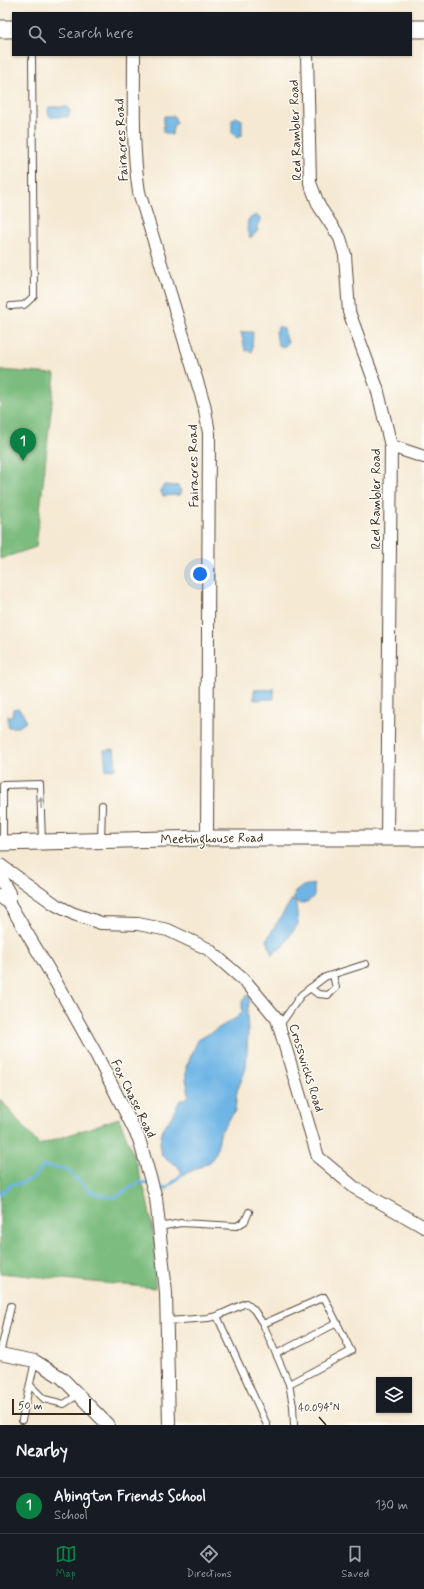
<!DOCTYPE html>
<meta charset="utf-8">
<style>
body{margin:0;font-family:Mynerve,sans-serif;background:#242831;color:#f1f3f6}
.controls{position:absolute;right:12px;bottom:12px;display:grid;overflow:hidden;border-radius:0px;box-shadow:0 1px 3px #0004}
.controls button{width:36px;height:36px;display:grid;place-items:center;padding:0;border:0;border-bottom:1px solid #363941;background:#171b24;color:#f1f3f6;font:20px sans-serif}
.scale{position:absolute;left:12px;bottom:10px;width:79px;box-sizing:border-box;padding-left:4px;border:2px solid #3b2a1e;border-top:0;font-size:11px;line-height:14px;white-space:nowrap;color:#3b2a1e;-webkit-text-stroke:3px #fdfcf7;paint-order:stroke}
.you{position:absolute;left:200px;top:574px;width:14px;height:14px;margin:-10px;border:3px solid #fff;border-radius:50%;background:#1a73e8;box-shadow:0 0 0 6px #1a73e833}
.badge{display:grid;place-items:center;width:26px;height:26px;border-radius:50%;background:#0b8043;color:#fff;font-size:13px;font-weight:700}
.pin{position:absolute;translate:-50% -33px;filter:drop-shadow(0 1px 2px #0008)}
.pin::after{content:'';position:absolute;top:21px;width:14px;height:12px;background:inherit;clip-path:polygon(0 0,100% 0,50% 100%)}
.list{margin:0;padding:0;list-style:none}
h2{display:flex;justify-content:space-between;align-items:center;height:52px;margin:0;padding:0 16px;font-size:17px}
h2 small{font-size:13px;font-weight:400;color:#9ea1a6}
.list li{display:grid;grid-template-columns:26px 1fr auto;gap:12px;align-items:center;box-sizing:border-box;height:56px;padding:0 16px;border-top:1px solid #363941}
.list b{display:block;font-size:15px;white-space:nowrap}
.list p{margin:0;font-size:13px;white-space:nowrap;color:#9ea1a6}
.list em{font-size:13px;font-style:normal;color:#9ea1a6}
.icon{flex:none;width:22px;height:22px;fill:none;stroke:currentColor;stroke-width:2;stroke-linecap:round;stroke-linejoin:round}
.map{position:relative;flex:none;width:424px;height:1425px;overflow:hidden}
.search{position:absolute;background:#171b24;box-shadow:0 1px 3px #0004;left:12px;right:12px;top:12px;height:44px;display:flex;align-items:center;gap:10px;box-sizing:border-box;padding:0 14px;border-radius:0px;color:#9ea1a6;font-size:15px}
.sheet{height:108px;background:#171b24}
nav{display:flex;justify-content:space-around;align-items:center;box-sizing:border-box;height:56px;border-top:1px solid #363941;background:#171b24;font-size:11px;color:#9ea1a6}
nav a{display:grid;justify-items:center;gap:2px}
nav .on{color:#0b8043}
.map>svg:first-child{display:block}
</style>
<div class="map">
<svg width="424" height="1425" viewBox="0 0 424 1425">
<rect width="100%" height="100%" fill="#fdfcf7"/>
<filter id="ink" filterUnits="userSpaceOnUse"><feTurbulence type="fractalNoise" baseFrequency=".025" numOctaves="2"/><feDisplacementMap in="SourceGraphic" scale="8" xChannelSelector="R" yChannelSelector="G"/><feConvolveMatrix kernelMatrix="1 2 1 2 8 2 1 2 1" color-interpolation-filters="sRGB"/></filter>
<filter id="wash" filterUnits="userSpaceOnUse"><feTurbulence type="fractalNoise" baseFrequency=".012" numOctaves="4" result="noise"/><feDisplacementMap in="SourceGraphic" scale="16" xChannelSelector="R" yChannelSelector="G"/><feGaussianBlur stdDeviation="0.9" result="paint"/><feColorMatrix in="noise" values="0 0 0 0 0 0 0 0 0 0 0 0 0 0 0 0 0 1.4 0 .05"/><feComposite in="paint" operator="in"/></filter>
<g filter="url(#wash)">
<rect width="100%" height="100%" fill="#f5e9d3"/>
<g fill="#7bbc7e" stroke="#5b734e">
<path d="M 0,370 L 55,374 L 36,547 L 0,559 Z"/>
<path d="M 0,1099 L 39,1145 L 119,1118 L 133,1154 L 146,1195 L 155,1241 L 155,1288 L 0,1273 Z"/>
</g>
<g fill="#6eb5e5" stroke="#547082">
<path d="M 49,107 L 68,107 L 70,112 L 68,117 L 50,117 L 48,112 Z"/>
<path d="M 164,116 L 174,116 L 177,123 L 173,126 L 172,135 L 163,132 Z"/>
<path d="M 236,117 L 242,120 L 242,136 L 237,138 L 232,133 L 232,120 Z"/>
<path d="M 255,215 L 261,219 L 257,226 L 258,231 L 250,238 L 247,230 L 248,220 Z"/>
<path d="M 279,326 L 284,329 L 288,343 L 284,347 L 278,345 L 276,332 Z"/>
<path d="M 241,332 L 253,332 L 252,352 L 245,350 Z"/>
<path d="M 164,485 L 178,486 L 181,491 L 179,495 L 163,496 L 160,490 Z"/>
<path d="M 274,689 L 274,699 L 254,700 L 254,690 Z"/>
<path d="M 18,708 L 24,715 L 26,722 L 19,727 L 8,727 L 8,716 L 12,716 L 13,709 Z"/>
<path d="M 114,749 L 116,768 L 106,770 L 104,750 Z"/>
<path d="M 314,884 L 314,896 L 309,901 L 300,904 L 295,901 L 294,898 L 295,892 L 303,886 Z"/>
<path d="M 292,899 L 296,904 L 298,924 L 283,946 L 272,955 L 267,939 Z"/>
<path d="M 247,995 L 250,998 L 247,1014 L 248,1033 L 246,1069 L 237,1091 L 235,1111 L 221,1131 L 216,1153 L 210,1162 L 183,1175 L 178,1166 L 162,1156 L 160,1142 L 163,1128 L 170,1119 L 180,1100 L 185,1100 L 189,1095 L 186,1079 L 186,1067 L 198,1040 L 236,1018 L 242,1012 L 242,1002 Z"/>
</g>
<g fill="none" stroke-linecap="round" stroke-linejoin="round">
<g stroke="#6eb5e5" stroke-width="3">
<path d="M 156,1186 L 166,1189 L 184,1172"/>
<path d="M 0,1194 L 12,1184 L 20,1184 L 33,1178 L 44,1166 L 66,1169 L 91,1192 L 113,1198 L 141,1182 L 148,1184"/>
</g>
</g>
</g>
<g filter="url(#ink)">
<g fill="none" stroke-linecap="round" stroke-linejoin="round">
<g stroke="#574739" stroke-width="8">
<g id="service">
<path d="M 11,306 L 24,305 L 34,296 L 32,55"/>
<path d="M 101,840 L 102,805"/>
<path d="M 3,842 L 3,785 L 40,784 L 42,842"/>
<path d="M 310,988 L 318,994 L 328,995 L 336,988 L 333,975"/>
<path d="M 280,1025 L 301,995 L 325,977 L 366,964"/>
<path d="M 159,1227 L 181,1223 L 237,1226 L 245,1221 L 249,1212"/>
<path d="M 217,1316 L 246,1303 L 254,1310 L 263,1324 L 289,1384 L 293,1406 L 294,1425"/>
<path d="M 168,1321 L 208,1318 L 217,1316 L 267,1425"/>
<path d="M 263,1324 L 324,1297 L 351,1351 L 289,1384"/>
<path d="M 0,1354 L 11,1306"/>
<path d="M 276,1354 L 337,1323"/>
<path d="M 30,1385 L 44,1399 L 64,1404 L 78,1395"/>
<path d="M 22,1420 L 35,1361"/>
</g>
</g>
<g stroke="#574739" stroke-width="14">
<g id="minor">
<path d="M 134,55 C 134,101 132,147 139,192 L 204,404 L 209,433 L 207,838"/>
<path d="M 307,55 L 310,183 L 319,206 L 340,238 L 345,255 L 349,312 L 377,388 L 391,446 L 387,838"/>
<path d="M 391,446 L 424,457"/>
<path d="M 0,865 L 56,905 L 74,914 L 101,923 L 138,924 L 168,930 L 208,949 L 247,983 L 277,1019 L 318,1157 L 355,1188 L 424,1227"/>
<path d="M 0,877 L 9,893 L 9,903"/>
<path d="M 0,895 L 2,898 L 9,903 L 53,977 L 96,1054 L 139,1139 L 156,1198 L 166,1292 L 169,1425"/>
<path d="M 0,1354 L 35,1361 L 62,1378 L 108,1425"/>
</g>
</g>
<g stroke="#574739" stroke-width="17">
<path id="tertiary" d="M 0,843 L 207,838 L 424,838"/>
</g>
<g stroke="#574739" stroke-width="19">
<g id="secondary">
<path d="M 0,29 L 13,29"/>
<path d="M 411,29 L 424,29"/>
</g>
</g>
<use href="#service" stroke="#fff" stroke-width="6"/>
<use href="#minor" stroke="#fff" stroke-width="12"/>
<use href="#tertiary" stroke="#fff" stroke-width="15"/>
<use href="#secondary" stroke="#fff" stroke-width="17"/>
</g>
<defs><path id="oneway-solid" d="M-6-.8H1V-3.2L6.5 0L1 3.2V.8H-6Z"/></defs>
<use fill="#a79f9a" href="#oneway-solid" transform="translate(41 803) rotate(-92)"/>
</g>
<path fill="none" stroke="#3b2a1e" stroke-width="1.5" d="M 319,1417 L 326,1425"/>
<g text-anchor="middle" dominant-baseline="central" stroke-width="3" stroke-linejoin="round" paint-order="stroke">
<g font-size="13" fill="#3b2a1e" stroke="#fdfcf7">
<text transform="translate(296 130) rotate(-92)">Red Rambler Road</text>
<text transform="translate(122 140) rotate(-93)">Fairacres Road</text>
<text transform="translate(194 466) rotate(-91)">Fairacres Road</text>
<text transform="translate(376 499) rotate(-90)">Red Rambler Road</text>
<text transform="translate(212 839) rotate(-1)">Meetinghouse Road</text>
<text transform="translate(306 1068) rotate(73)">Crosswicks Road</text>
<text transform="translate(133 1099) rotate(64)">Fox Chase Road</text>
</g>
</g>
<g font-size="10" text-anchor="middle" fill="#3b2a1e" stroke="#fdfcf7" stroke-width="3" stroke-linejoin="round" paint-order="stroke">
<text x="319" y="1411">40.094°N</text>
</g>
</svg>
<div class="controls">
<button><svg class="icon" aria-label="layers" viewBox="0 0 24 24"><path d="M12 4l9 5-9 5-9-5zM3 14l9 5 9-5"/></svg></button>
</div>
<div class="scale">50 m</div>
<div class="you"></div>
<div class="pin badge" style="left:23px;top:461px">1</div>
<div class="search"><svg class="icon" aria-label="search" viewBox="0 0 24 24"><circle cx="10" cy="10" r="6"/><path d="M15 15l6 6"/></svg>Search here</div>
</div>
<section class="sheet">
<h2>Nearby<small></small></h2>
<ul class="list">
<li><span class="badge">1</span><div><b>Abington Friends School</b><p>School</p></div><em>130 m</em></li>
</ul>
</section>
<nav>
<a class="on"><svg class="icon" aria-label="map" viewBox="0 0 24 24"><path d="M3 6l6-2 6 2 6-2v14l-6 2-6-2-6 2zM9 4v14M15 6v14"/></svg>Map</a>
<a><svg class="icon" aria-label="directions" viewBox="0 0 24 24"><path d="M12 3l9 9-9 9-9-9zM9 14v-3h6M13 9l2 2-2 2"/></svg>Directions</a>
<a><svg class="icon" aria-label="saved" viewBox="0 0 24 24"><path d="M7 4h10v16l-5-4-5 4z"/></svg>Saved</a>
</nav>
